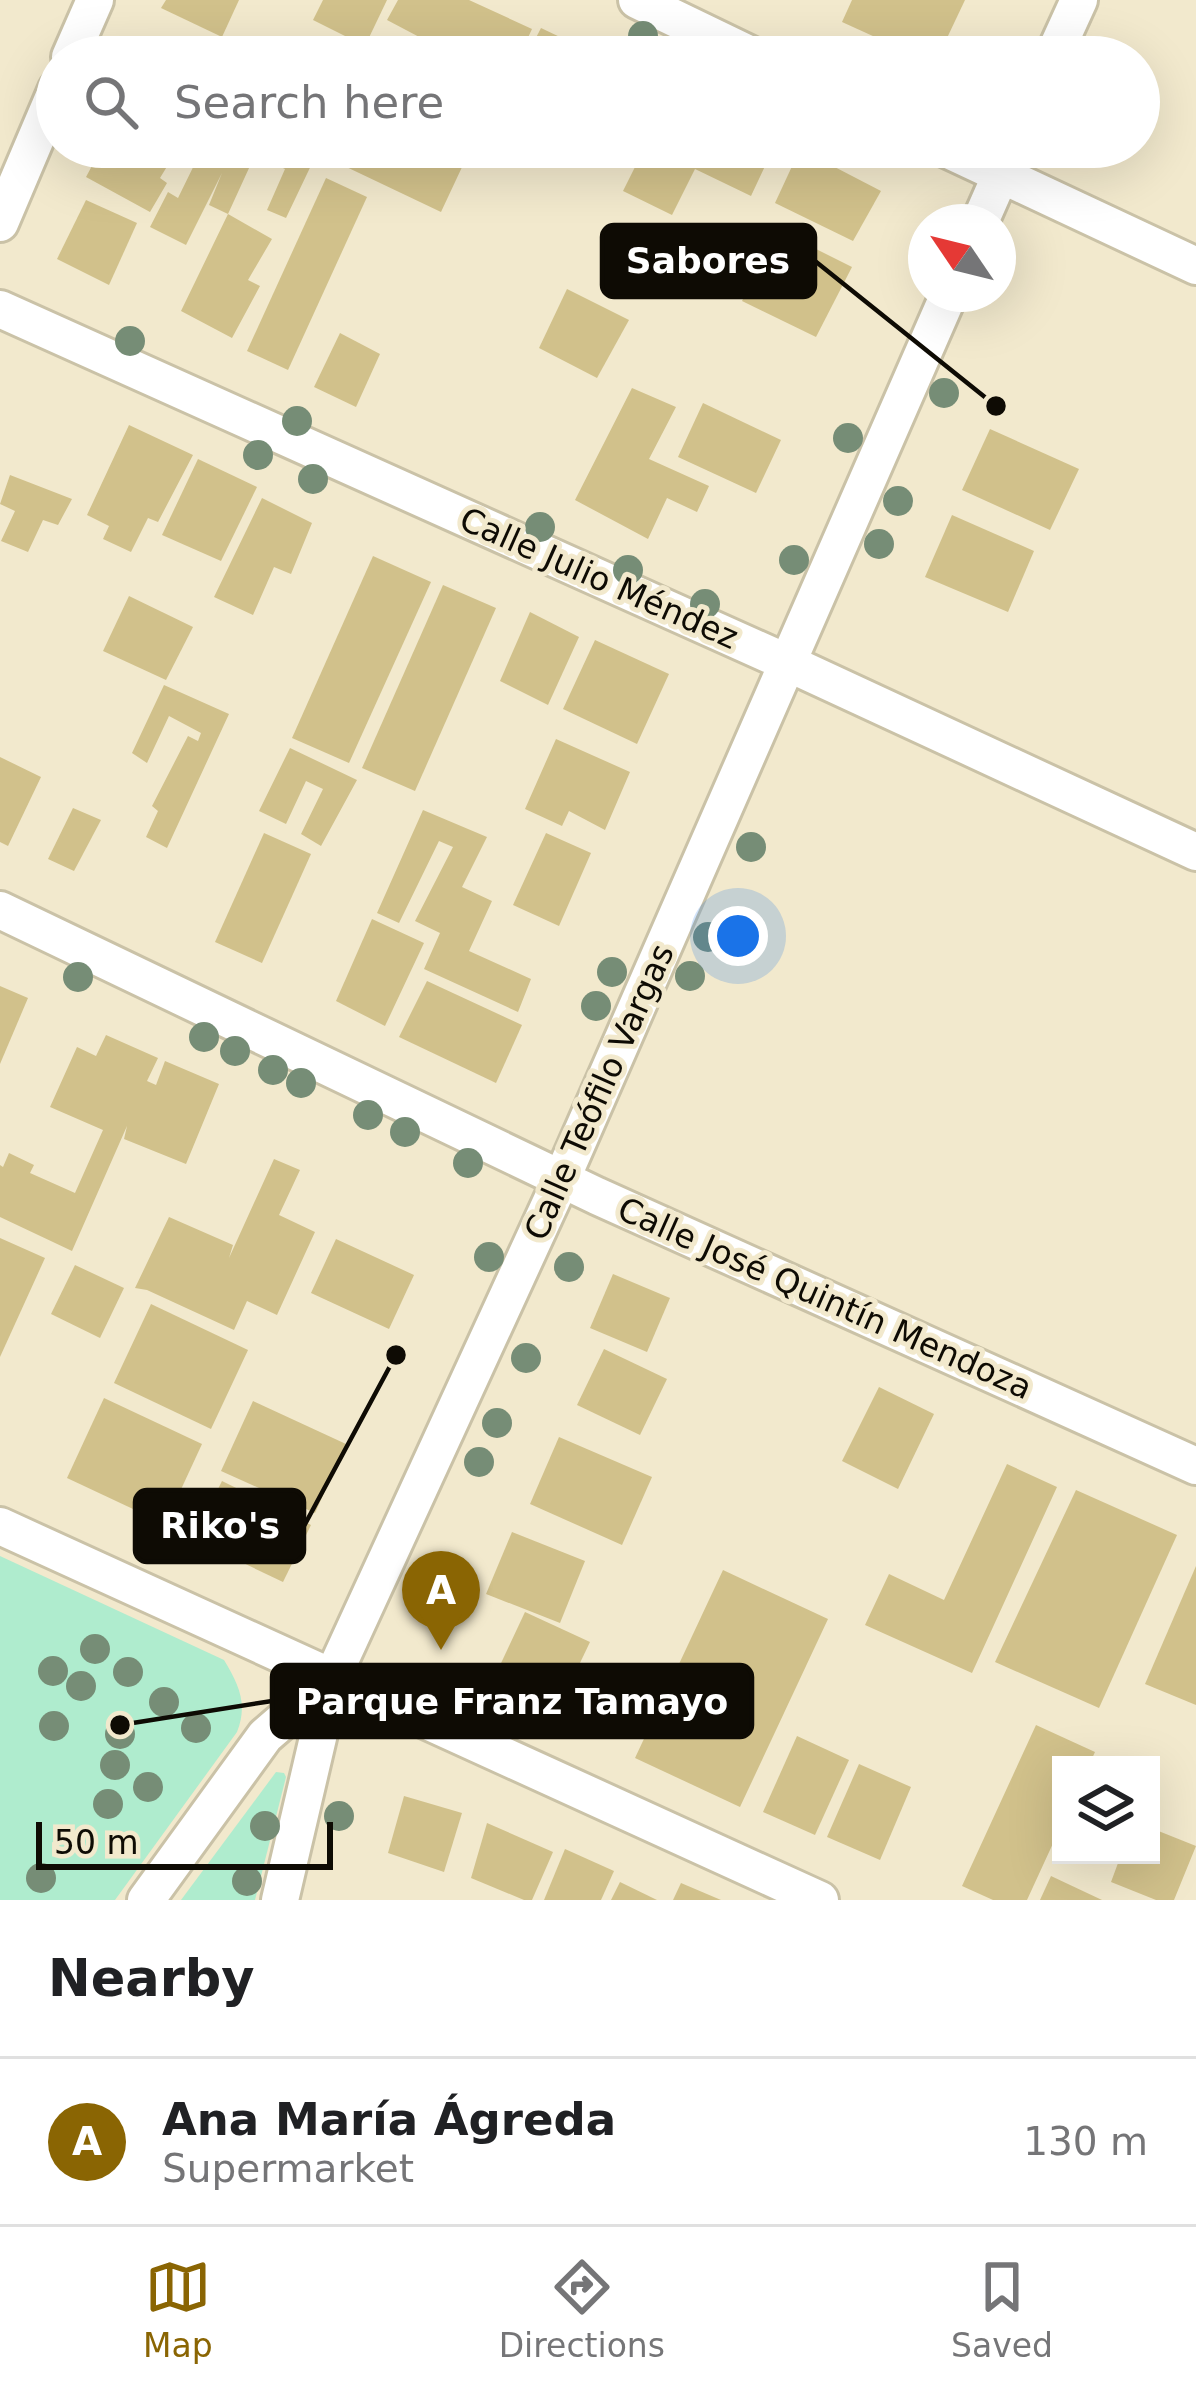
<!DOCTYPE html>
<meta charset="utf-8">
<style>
body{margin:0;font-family:"DejaVu Sans",sans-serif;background:#f2f2f2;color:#202124}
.controls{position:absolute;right:36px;bottom:36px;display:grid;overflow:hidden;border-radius:0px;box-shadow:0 12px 48px #0002}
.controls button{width:108px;height:108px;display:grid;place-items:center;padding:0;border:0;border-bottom:3px solid #e0e0e0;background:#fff;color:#202124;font:60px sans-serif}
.compass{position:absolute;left:908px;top:204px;width:108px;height:108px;border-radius:50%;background:#fff;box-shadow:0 12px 48px #0002;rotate:305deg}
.scale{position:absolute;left:36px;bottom:30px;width:297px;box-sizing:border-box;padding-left:12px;border:6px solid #0e0b04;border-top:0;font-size:33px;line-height:42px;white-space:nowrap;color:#0e0b04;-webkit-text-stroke:9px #f2e9cd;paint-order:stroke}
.you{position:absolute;left:738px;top:936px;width:42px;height:42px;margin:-30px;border:9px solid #fff;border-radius:50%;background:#1a73e8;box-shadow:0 0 0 18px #1a73e833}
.badge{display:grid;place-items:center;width:78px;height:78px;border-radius:50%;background:#8a6503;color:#fff;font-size:39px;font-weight:700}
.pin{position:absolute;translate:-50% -99px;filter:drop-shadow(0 3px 6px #0008)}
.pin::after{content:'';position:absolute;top:63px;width:42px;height:36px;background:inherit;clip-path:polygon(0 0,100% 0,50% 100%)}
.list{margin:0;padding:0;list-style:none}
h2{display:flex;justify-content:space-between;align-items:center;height:156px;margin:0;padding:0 48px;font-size:51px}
h2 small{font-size:39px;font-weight:400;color:#757577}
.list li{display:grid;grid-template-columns:78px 1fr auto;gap:36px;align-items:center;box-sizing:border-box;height:168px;padding:0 48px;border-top:3px solid #e0e0e0}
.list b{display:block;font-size:45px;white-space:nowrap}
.list p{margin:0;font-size:39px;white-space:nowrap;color:#757577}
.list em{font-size:39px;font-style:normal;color:#757577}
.icon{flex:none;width:66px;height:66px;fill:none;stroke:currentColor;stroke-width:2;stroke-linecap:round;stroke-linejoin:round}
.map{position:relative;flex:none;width:1196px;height:1900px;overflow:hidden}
.search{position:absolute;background:#fff;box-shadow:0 12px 48px #0002;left:36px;right:36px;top:36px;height:132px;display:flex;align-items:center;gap:30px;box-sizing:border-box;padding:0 42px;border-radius:66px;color:#757577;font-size:45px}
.sheet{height:324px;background:#fff}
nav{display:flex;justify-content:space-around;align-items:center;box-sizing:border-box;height:168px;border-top:3px solid #e0e0e0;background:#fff;font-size:33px;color:#757577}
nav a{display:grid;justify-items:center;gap:6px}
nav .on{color:#8a6503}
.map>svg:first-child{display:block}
</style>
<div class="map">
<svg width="1196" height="1900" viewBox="0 0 1196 1900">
<rect width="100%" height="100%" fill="#f2e9cd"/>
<g fill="#afecce">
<path d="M 0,1556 L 224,1660 C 239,1685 248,1704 237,1732 L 115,1900 L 0,1900 Z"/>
<path d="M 276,1772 L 284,1773 L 286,1777 L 255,1900 L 181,1900 Z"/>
</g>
<g fill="#d1c18b">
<path d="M 166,0 L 239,0 L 222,37 L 161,8 Z"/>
<path d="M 323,0 L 387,0 L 365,46 L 313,20 Z"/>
<path d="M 398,0 L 469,0 L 532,29 L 519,57 L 438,57 L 442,49 L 387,20 Z"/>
<path d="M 852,0 L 965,0 L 938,57 L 919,57 L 842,22 Z"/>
<path d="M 541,28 L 602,57 L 526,57 Z"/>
<path d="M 156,38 L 190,57 L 145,57 Z"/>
<path d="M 102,147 L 159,147 L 174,155 L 160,178 L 167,183 L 150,212 L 86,177 Z"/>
<path d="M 235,147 L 379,147 L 388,151 L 390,147 L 424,147 L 463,165 L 441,212 L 317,153 L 286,218 L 267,210 L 285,169 L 255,155 L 228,214 L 209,205 L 222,173 L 186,245 L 150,227 L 168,192 L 178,198 L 201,151 L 226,164 Z"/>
<path d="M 506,147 L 546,147 L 539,162 Z"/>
<path d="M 645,147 L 774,147 L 751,196 L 695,169 L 672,215 L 623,191 Z"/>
<path d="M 800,149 L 881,191 L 853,241 L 775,203 Z"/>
<path d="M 326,178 L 367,197 L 288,370 L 247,351 Z"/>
<path d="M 86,200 L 137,223 L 109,285 L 57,259 Z"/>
<path d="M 228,214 L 272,239 L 248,280 L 260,286 L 232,338 L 181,311 Z"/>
<path d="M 776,229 L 852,267 L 816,337 L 742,301 Z"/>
<path d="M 567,289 L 629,320 L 597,378 L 539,348 Z"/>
<path d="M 340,333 L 380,354 L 356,407 L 314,387 Z"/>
<path d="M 632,388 L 676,407 L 649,459 L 709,486 L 697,512 L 667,498 L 648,539 L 575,500 Z"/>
<path d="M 703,403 L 781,440 L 756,493 L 678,457 Z"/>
<path d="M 129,425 L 193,455 L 158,522 L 148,518 L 131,552 L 103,539 L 109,526 L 87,515 Z"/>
<path d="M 990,429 L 1079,469 L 1050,530 L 962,490 Z"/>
<path d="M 198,459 L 257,487 L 221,561 L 162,535 Z"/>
<path d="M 10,475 L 72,499 L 58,525 L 43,520 L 28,552 L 1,541 L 15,511 L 0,504 Z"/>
<path d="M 262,498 L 312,523 L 291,574 L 274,567 L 253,615 L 214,597 Z"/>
<path d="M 952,515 L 1034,551 L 1008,612 L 925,577 Z"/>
<path d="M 373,556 L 431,582 L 349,763 L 292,738 Z"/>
<path d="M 443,585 L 496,608 L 415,791 L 362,768 Z"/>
<path d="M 129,596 L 193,627 L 166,680 L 103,651 Z"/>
<path d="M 530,612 L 579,637 L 548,705 L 500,681 Z"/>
<path d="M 595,640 L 669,674 L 637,744 L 563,709 Z"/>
<path d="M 164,685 L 229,714 L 167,848 L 146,837 L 158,811 L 152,806 L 188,736 L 198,741 L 201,733 L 169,716 L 147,763 L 132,753 Z"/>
<path d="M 556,739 L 630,772 L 605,830 L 569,811 L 562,826 L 525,809 Z"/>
<path d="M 290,748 L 357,780 L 321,846 L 301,834 L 323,789 L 306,781 L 286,824 L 259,811 Z"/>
<path d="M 0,757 L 41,777 L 8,846 L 0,842 Z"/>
<path d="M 73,808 L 101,820 L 74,871 L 48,859 Z"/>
<path d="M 423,810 L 487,837 L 462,887 L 492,901 L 469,951 L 531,979 L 518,1012 L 424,969 L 440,933 L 415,921 L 453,847 L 439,841 L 399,923 L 377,913 Z"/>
<path d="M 264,833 L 311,854 L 262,963 L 215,942 Z"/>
<path d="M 546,833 L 591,853 L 559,926 L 513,905 Z"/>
<path d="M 372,919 L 424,943 L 385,1026 L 336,1001 Z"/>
<path d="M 427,981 L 522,1025 L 496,1083 L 399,1037 Z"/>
<path d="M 0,986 L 28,998 L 0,1064 Z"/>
<path d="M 106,1035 L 158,1058 L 147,1081 L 156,1085 L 165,1061 L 219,1084 L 186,1164 L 124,1139 L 127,1126 L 72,1251 L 0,1217 L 0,1165 L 3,1167 L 9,1153 L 34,1165 L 30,1173 L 75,1193 L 103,1130 L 50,1107 L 77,1047 L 96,1056 Z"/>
<path d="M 274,1159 L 300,1170 L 279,1215 L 315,1232 L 277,1315 L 247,1301 L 234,1330 L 147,1290 L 135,1288 L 169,1217 L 233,1245 L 229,1258 Z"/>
<path d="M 0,1238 L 45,1258 L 0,1357 Z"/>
<path d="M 336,1239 L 414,1275 L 389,1329 L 311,1293 Z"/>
<path d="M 75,1265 L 124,1288 L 100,1338 L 51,1314 Z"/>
<path d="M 613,1274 L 670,1298 L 647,1352 L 590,1328 Z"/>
<path d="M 151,1304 L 248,1350 L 211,1429 L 114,1383 Z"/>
<path d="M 604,1349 L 667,1379 L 640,1435 L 577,1405 Z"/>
<path d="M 879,1387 L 934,1414 L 898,1489 L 842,1461 Z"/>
<path d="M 104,1398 L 202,1444 L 165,1524 L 67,1478 Z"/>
<path d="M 253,1401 L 346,1444 L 315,1513 L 221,1471 Z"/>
<path d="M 559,1437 L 652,1477 L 622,1545 L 530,1504 Z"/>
<path d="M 1007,1464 L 1057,1487 L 972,1673 L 865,1625 L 889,1574 L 944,1600 Z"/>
<path d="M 222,1481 L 311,1525 L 283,1582 L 193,1539 Z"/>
<path d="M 1076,1490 L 1177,1535 L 1099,1708 L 995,1662 Z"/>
<path d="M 512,1532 L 585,1561 L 560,1623 L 486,1594 Z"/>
<path d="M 1196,1566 L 1196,1705 L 1145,1684 Z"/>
<path d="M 723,1570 L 828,1619 L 740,1807 L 635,1758 Z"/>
<path d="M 525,1612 L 590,1642 L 558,1709 L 494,1678 Z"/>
<path d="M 1036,1725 L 1095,1752 L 1089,1765 L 1061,1765 L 1061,1826 L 1027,1900 L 993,1900 L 962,1886 Z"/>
<path d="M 797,1736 L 849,1760 L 815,1835 L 763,1812 Z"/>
<path d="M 859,1764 L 911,1787 L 880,1860 L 827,1837 Z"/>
<path d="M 404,1796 L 462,1813 L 444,1872 L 388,1853 Z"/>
<path d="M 487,1823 L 553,1852 L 532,1900 L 524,1900 L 471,1878 Z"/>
<path d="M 1151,1828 L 1196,1846 L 1174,1900 L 1156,1900 L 1111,1882 L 1121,1855 L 1151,1855 Z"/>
<path d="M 565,1849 L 614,1871 L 601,1900 L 544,1900 Z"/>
<path d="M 1051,1876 L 1102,1900 L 1040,1900 Z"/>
<path d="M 620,1882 L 657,1900 L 611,1900 Z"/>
<path d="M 681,1883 L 721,1900 L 673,1900 Z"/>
</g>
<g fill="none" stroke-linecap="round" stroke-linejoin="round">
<g stroke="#cac2a7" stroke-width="42">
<g id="minor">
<path d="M 637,0 L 755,57"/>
<path d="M 70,57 L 95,0"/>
<path d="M 1053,57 L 1079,0"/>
<path d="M 942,147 L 1196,266"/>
<path d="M 980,222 L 1013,147"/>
<path d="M 0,223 L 57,89"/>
<path d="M 0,309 L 788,663 L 1196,852"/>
<path d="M 0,910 L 597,1196 L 1196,1466"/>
<path d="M 0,1526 L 820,1900"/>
<path d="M 146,1900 L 265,1736 L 332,1678"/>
<path d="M 280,1900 L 332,1678 L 562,1178 L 949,294"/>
</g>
</g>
<use href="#minor" stroke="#fff" stroke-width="36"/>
</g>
<g fill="#768d76">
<circle cx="643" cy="36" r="15"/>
<circle cx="130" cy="341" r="15"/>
<circle cx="944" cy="393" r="15"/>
<circle cx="297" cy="421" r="15"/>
<circle cx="848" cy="438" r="15"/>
<circle cx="258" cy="455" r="15"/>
<circle cx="313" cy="479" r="15"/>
<circle cx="898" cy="501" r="15"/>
<circle cx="540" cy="527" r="15"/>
<circle cx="879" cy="544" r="15"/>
<circle cx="794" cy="560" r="15"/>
<circle cx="628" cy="570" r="15"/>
<circle cx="705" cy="604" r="15"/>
<circle cx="751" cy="847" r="15"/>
<circle cx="708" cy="937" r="15"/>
<circle cx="612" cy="972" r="15"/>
<circle cx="690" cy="976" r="15"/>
<circle cx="78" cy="977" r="15"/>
<circle cx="596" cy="1006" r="15"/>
<circle cx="204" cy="1037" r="15"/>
<circle cx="235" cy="1051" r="15"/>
<circle cx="273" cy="1070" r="15"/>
<circle cx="301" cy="1083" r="15"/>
<circle cx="368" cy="1115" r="15"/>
<circle cx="405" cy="1132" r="15"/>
<circle cx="468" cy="1163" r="15"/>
<circle cx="489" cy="1257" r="15"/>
<circle cx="569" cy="1267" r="15"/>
<circle cx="526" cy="1358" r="15"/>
<circle cx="497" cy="1423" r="15"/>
<circle cx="479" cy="1462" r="15"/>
<circle cx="95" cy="1649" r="15"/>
<circle cx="53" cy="1671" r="15"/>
<circle cx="128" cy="1672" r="15"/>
<circle cx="81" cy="1686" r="15"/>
<circle cx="164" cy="1702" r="15"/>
<circle cx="54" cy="1726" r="15"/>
<circle cx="196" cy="1728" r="15"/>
<circle cx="120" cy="1734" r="15"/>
<circle cx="115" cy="1765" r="15"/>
<circle cx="148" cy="1787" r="15"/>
<circle cx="108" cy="1804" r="15"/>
<circle cx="339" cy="1816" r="15"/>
<circle cx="265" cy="1826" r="15"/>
<circle cx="41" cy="1878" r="15"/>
<circle cx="247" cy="1881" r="15"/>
</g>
<g text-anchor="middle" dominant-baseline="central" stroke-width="10" stroke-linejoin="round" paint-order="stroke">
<g font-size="33" fill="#0e0b04" stroke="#f2e9cd">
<text transform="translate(599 578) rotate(24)">Calle Julio Méndez</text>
<text transform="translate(599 1092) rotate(-66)">Calle Teófilo Vargas</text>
<text transform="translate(825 1298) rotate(24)">Calle José Quintín Mendoza</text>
</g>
</g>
<path fill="none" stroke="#0e0b04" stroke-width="4.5" d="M996 406L815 261M396 1355L304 1526M120 1725L272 1701"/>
<g fill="#0e0b04" stroke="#f2e9cd" stroke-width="4.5">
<circle cx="996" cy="406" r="12"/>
<circle cx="396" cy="1355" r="12"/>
<circle cx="120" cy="1725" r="12"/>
</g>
<g fill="#0e0b04" stroke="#0e0b04" stroke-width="4.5">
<rect x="602" y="225" width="213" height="72" rx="12"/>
<rect x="135" y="1490" width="169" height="72" rx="12"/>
<rect x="272" y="1665" width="480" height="72" rx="12"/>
</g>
<g font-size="36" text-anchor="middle" font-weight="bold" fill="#fff">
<text x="708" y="273">Sabores</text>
<text x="220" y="1538">Riko's</text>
<text x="512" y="1714">Parque Franz Tamayo</text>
</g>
</svg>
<div class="controls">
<button><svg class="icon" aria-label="layers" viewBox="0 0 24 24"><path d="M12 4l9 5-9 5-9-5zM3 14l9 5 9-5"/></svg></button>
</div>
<svg class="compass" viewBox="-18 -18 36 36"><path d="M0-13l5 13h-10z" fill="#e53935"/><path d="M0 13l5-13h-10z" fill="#757577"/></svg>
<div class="scale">50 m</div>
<div class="you"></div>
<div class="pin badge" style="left:441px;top:1650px">A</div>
<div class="search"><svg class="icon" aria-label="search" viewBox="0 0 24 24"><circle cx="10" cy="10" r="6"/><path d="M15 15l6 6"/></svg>Search here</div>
</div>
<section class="sheet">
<h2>Nearby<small></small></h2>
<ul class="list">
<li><span class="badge">A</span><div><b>Ana María Ágreda</b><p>Supermarket</p></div><em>130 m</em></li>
</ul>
</section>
<nav>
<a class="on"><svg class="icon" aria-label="map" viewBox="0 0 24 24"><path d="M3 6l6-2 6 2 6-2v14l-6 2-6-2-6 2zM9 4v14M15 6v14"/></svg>Map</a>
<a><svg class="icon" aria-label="directions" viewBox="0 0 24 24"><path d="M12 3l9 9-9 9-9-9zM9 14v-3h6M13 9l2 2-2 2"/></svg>Directions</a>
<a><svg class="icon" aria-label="saved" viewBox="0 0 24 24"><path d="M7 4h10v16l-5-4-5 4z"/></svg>Saved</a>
</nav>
